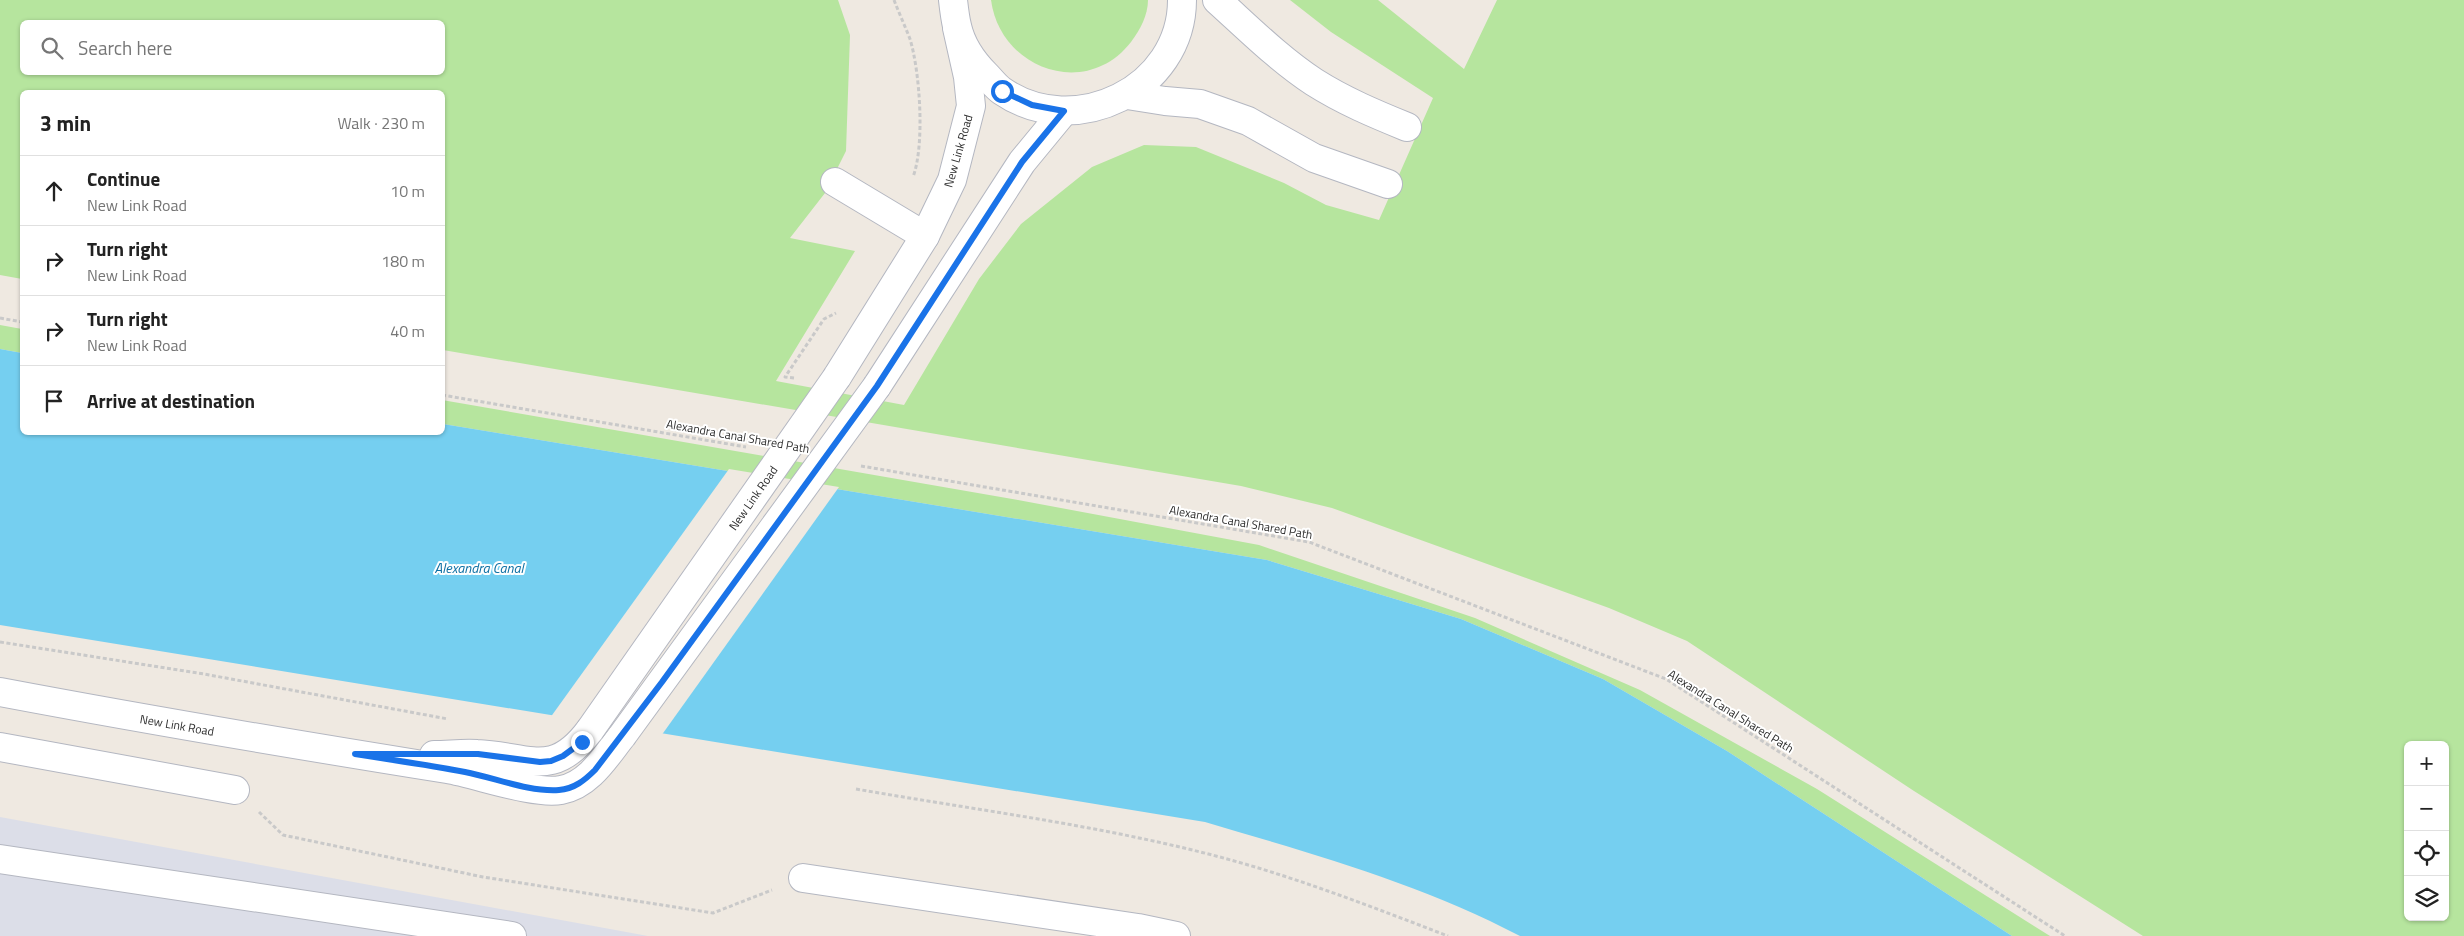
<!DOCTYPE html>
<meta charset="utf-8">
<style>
body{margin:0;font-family:"Titillium Web",sans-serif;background:#f2f2f2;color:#222}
.controls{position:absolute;right:15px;bottom:15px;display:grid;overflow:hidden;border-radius:8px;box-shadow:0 1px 4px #0004}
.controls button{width:45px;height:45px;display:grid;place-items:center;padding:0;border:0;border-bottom:1px solid #e0e0e0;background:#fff;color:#222;font:25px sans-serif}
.stop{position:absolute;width:15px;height:15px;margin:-11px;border:4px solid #1a73e8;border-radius:50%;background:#fff}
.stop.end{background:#1a73e8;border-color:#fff;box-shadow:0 1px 5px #0008}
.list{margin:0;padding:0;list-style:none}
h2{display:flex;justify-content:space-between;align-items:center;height:65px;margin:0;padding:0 20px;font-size:21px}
h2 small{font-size:16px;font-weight:400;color:#767676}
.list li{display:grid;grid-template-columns:32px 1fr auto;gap:15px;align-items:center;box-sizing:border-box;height:70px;padding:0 20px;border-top:1px solid #e0e0e0}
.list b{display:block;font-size:19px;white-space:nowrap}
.list p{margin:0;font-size:16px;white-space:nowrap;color:#767676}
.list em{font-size:16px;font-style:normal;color:#767676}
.icon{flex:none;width:28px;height:28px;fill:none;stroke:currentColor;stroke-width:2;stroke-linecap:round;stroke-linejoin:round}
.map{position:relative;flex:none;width:2464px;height:936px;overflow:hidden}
.search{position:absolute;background:#fff;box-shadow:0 1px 4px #0004;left:20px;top:20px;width:425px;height:55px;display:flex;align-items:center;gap:12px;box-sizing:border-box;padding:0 18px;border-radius:8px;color:#767676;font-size:19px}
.panel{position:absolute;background:#fff;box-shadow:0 1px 4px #0004;left:20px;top:90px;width:425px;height:345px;border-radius:8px}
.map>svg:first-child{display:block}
</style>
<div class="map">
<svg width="2464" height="936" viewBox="0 0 2464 936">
<rect width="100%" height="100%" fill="#efe9e1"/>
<path fill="#dcdee8" d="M 0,817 L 648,936 L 0,936 Z"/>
<g fill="#b6e59e" fill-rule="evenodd">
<path d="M 0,0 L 838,0 L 850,35 L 846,151 L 825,193 L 790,238 L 855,251 L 776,381 L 904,405 L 979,279 L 1021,224 L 1092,167 L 1144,145 L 1196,147 L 1284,183 L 1326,205 L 1379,220 L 1433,98 L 1331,32 L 1290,0 L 1378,0 L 1464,69 L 1497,0 L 2464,0 L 2464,936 L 2143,936 L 1914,791 L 1687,641 L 1609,608 L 1332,508 L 1241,486 L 443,350 L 442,92 L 22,92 L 22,279 L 0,275 ZM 22,22 L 442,22 L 442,72 L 22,72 ZM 2408,745 L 2445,745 L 2445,917 L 2408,917 Z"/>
<path d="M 991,0 L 1148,0 C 1148,15 1140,30 1131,42 C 1086,100 1000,69 991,0 Z"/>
<path d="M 0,325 L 22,329 L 22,353 L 0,349 Z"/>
<path d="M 442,400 L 1018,500 L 1259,545 L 1475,618 L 1640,690 L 1817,789 L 2050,936 L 2012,936 L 1727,751 L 1603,679 L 1461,619 L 1267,560 L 443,424 Z"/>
</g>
<path fill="#75cff0" d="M 0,349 L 22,353 L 22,432 L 442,432 L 443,424 L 1267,560 L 1461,619 L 1603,679 L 1727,751 L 2012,936 L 1520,936 C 1421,884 1313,854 1205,822 L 0,625 Z"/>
<path fill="#efe9e1" d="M 729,469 L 839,487 L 661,736 L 550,718 Z"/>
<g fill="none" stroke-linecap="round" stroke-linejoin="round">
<g stroke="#b4b7c1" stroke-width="30">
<g id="minor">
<path d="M 953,0 C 954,9 955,18 957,26 C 961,44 973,62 986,75 C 991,80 996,87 1002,91 C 1075,141 1182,89 1182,0"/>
<path d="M 1217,0 C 1248,28 1279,59 1314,82 C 1344,101 1375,114 1407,127"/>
<path d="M 1127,95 L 1165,101 L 1200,104 L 1248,121 L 1314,158 L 1388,184"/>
<path d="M 835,182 L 925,236"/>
<path d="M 837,377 L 925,236 L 952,180 L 971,106 L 968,77 L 957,28"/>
<path d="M 877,386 L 1022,162 L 1064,111"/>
<path d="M 0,692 C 148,720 297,745 447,769 C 477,774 534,795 561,790 C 589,785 606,756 622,736"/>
<path d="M 0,747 L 235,790"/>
<path d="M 434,755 C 448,755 463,753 477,754 C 528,756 553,780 590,730"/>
<path d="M 0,859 L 512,936"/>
<path d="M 803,878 L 1138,928 L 1176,936"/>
</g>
</g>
<g stroke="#c9c9c9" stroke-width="3" stroke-dasharray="4 2.5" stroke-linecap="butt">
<path d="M 894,0 C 899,13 905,26 910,39 C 920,72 925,145 913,177"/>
<path d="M 0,318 L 22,322"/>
<path d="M 794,378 L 785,377 L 824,319 L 836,313"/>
<path d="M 442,395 L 746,447"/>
<path d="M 861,466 L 1309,542 L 1666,679 L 2065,936"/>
<path d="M 0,642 L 204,674 L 448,719"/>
<path d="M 856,789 C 976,810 1098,825 1216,856 C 1296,877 1372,907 1448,936"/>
<path d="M 259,812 L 283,835 L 483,877 L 713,913 L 772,890"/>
</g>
<use href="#minor" stroke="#fff" stroke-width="28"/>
<g stroke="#b4b7c1" stroke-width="30" stroke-linecap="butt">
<g id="minor-bridge">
<path d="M 590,730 L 837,377"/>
<path d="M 622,736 L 877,386"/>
</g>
</g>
<use href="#minor-bridge" stroke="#fff" stroke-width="28"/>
</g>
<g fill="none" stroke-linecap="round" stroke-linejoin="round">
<path stroke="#1a73e8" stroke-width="6" d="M 582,742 L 563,756 L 551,761 L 540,762 L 478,754 L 355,754 C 392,760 429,765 465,772 C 496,778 528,792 559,790 C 574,789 585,780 595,770 L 662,682 L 877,386 L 1022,162 L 1064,111 L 1032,105 L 1002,91"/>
</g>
<g text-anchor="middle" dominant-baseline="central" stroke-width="4" stroke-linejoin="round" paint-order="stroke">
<g font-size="12" fill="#2e2e2e" stroke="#fff">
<text transform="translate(958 151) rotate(-74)">New Link Road</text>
<text transform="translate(738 436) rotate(10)">Alexandra Canal Shared Path</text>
<text transform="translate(753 498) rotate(-55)">New Link Road</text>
<text transform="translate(1241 522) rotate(10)">Alexandra Canal Shared Path</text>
<text transform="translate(1731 711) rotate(32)">Alexandra Canal Shared Path</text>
<text transform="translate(177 725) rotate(10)">New Link Road</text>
</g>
<g font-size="14" font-style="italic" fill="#0d6fa3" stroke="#fff">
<text x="479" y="567">Alexandra Canal</text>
</g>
</g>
</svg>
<div class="controls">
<button>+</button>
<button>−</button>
<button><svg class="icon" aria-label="locate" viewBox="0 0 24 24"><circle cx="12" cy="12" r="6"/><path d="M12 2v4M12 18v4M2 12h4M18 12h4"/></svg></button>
<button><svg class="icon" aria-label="layers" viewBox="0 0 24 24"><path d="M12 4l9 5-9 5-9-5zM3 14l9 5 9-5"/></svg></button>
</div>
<div class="stop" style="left:1002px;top:91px"></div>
<div class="stop end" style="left:582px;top:742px"></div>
<div class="search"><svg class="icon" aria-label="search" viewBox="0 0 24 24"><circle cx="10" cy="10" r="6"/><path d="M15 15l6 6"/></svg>Search here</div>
<section class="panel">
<h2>3 min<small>Walk · 230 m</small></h2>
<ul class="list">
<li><svg class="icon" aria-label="ahead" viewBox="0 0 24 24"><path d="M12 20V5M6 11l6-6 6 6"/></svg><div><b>Continue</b><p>New Link Road</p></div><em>10 m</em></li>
<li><svg class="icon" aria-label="right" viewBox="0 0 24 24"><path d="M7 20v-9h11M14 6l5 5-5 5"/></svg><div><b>Turn right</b><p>New Link Road</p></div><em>180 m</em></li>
<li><svg class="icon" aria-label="right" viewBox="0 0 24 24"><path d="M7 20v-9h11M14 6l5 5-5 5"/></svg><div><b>Turn right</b><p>New Link Road</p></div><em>40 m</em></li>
<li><svg class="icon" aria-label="arrive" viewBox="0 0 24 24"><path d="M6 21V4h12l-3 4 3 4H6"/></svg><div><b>Arrive at destination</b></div></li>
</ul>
</section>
</div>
